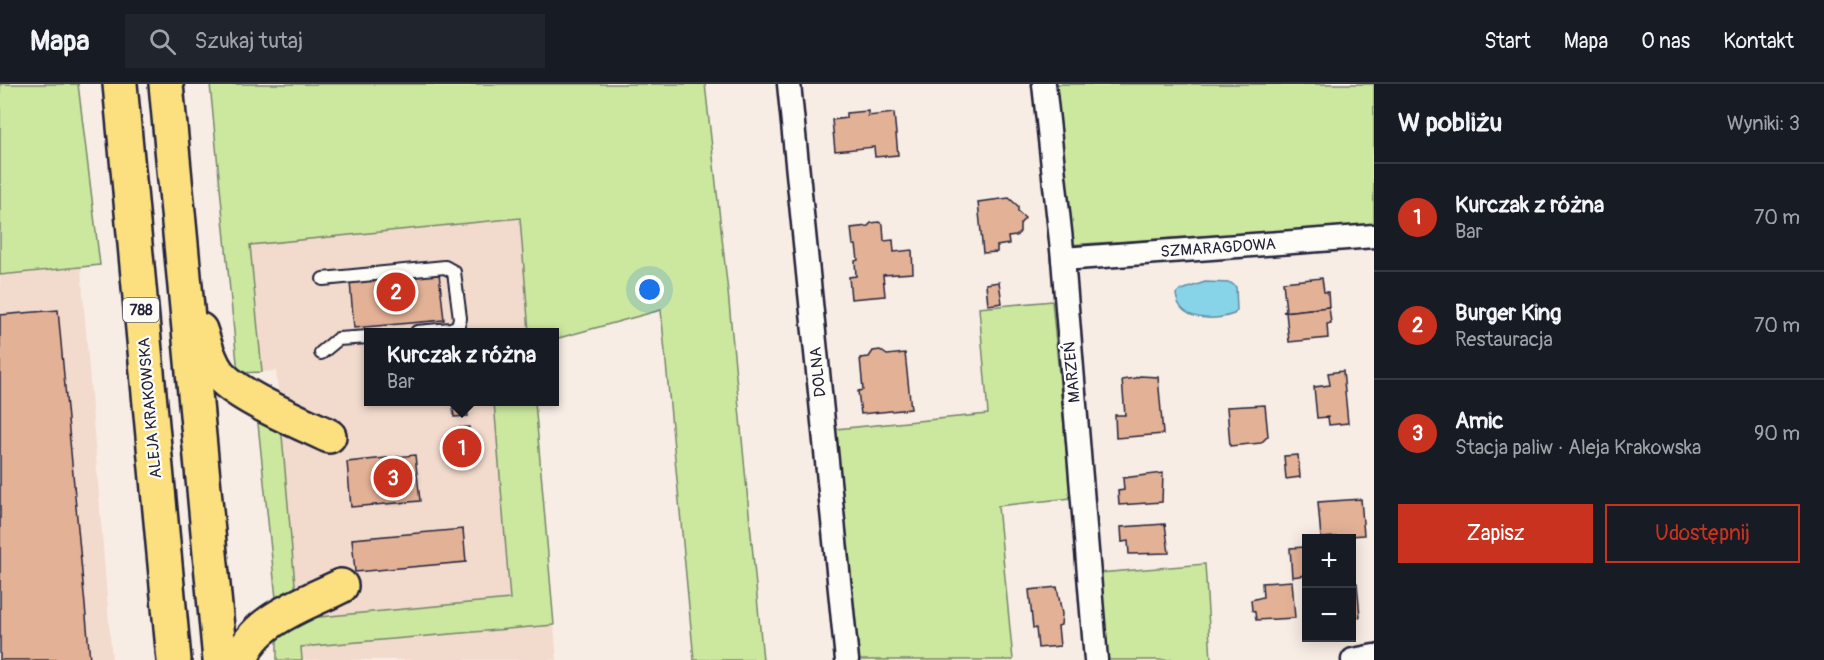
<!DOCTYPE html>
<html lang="pl">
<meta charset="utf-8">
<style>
body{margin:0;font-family:Pangolin,sans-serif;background:#20242c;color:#f1f3f6}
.controls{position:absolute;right:18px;bottom:18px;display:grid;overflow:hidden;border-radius:0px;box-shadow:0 3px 15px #0003}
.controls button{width:54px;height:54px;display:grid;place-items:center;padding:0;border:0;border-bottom:2px solid #363941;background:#171b24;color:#f1f3f6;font:30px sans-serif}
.you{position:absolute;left:650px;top:206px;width:21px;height:21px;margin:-15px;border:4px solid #fff;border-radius:50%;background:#1a73e8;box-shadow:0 0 0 9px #1a73e833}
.badge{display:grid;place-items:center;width:39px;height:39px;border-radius:50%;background:#c8321e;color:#fff;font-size:20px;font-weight:700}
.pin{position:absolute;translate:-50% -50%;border:3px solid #fff;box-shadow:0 2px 6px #0006}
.popup{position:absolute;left:364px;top:244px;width:195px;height:78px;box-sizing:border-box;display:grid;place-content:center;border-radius:0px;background:#171b24;filter:drop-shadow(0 2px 4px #0005);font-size:20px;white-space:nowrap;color:#9ea1a6}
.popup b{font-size:22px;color:#f1f3f6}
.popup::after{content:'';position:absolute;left:50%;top:100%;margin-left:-12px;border:12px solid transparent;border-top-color:#171b24}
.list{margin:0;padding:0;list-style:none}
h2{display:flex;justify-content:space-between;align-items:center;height:78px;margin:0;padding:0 24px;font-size:26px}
h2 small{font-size:20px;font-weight:400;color:#9ea1a6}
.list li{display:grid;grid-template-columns:39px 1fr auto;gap:18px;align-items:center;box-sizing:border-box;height:108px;padding:0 24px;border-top:2px solid #363941}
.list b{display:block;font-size:22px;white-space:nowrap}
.list p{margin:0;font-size:20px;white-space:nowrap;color:#9ea1a6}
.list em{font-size:20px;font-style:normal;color:#9ea1a6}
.actions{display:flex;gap:12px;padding:18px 24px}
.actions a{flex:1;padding:14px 0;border:2px solid #c8321e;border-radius:0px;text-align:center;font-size:21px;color:#c8321e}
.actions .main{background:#c8321e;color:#fff}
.icon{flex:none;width:33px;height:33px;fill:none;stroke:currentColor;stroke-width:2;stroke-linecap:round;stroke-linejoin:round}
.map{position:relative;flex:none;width:1374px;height:576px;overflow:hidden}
header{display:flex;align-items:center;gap:36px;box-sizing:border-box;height:84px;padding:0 30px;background:#171b24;border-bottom:2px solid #363941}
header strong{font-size:28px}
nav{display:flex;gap:33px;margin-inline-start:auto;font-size:21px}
.search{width:420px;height:54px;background:#20242c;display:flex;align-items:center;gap:15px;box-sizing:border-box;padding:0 21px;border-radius:0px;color:#9ea1a6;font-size:22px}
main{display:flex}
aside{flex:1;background:#171b24}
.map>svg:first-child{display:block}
</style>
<header>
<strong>Mapa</strong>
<div class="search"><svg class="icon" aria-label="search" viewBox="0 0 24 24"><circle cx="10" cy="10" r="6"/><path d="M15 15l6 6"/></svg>Szukaj tutaj</div>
<nav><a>Start</a><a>Mapa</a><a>O nas</a><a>Kontakt</a></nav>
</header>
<main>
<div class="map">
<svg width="1374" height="576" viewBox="0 0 1374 576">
<rect width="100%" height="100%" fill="#f8ede4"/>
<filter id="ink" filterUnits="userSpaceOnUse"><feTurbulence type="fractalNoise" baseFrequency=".0167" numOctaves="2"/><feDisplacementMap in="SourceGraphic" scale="12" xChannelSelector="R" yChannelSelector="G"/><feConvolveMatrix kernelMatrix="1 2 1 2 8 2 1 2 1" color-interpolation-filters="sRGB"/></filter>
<g filter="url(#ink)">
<g fill="#f2dbcd">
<path d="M 521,134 L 529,248 L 369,248 L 369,318 L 494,318 L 510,515 L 298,535 L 276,287 L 262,288 L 250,161 Z"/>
<path d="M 81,184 L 112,576 L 0,576 L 0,191 Z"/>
<path d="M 554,541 L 557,576 L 302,576 L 301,563 Z"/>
</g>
<g fill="#cce89f" stroke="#77856d" stroke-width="1.5">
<path d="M 0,0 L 78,0 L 100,181 L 0,191 Z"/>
<path d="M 210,0 L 705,0 L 728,208 L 763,576 L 694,576 L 661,226 L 555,255 L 555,248 L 529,248 L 520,134 L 250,161 L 262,288 L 238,289 Z"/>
<path d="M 1053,0 L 1374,0 L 1374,141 L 1068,161 Z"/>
<path d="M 1052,217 L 1071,414 L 998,422 L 1013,576 L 856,576 L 836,345 L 988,330 L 979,224 Z"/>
<path d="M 494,318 L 535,318 L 554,541 L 301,563 L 302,576 L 277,576 L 277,549 L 298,535 L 510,515 Z"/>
<path d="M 257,330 L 281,340 L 296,512 L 277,524 Z"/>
<path d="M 1205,480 L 1211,576 L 1108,576 L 1099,489 Z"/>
</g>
<path fill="#87d3e7" stroke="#5f8ca2" stroke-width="1.5" d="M 1205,198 L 1231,199 L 1236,203 L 1237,226 L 1234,230 C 1213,237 1179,238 1176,210 L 1179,207 Z"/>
<g fill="#e3b196" stroke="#22223b" stroke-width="1.5">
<path d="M 868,27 L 868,32 L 894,29 L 898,71 L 875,73 L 874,63 L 835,67 L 832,36 L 846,34 L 846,29 Z"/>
<path d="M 1009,114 L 1018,122 L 1018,128 L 1025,134 L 1020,140 L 1020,148 L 1016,152 L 1008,153 L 1009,160 L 997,162 L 997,168 L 983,169 L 978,118 Z"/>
<path d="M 879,138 L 883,141 L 884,157 L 893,156 L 894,168 L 912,166 L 913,189 L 883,191 L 885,212 L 851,215 L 849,193 L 856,192 L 855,177 L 858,176 L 856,161 L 853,161 L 851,144 L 868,142 L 871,139 Z"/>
<path d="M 439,189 L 444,236 L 354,244 L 350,198 Z"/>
<path d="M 1322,194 L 1324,208 L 1328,208 L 1329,223 L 1283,228 L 1286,227 L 1283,198 Z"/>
<path d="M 999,198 L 1002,219 L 988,221 L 986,200 Z"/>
<path d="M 1329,223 L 1331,239 L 1327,240 L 1328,254 L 1289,258 L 1286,228 L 1283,228 Z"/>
<path d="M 58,226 L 90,576 L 0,576 L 0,231 Z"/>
<path d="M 880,266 L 887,271 L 905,269 L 911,325 L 861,330 L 858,307 L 863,306 L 860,274 L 869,273 L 873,267 Z"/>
<path d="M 1343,287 L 1348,339 L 1329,341 L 1328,333 L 1317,334 L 1314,303 L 1330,301 L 1328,289 Z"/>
<path d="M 1140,292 L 1158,293 L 1163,350 L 1116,354 L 1115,331 L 1125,331 L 1122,296 L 1135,294 Z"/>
<path d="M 1265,321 L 1268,352 L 1261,359 L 1230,362 L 1227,323 Z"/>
<path d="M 467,323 L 468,332 L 454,333 L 453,324 Z"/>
<path d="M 469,343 L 472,373 L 458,374 L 455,344 Z"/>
<path d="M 415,371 L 420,417 L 351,423 L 347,378 Z"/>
<path d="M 1298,371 L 1300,393 L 1286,395 L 1284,372 Z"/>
<path d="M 1163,389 L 1162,418 L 1119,421 L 1118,407 L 1124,406 L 1123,394 Z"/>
<path d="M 1361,415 L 1364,451 L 1321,454 L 1318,418 Z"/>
<path d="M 1165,440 L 1169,469 L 1129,470 L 1128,457 L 1122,458 L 1121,443 Z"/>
<path d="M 463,445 L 466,478 L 355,488 L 352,455 Z"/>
<path d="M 1305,463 L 1306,491 L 1292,493 L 1290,464 Z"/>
<path d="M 1292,497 L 1295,534 L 1256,536 L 1255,528 L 1252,526 L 1251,516 L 1263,513 L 1262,499 Z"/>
<path d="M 1352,499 L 1357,499 L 1360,533 L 1352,534 Z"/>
<path d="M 1057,503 L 1062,530 L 1061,541 L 1058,542 L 1060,562 L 1038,564 L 1036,544 L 1033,544 L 1029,506 Z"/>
</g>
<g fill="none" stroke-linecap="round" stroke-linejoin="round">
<g stroke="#22223b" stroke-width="16">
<g id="lane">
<path d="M 323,195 L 445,183 L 454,188 L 460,234 L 458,242 L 451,245 L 417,248"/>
<path d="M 321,269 L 338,255 L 369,253"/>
</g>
</g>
<g stroke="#22223b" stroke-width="27">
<g id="street">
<path d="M 789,0 L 847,576"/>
<path d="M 1044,0 L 1063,175 L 1096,576"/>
<path d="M 1063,175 L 1374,152"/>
<path d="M 1353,576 L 1374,572"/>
</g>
</g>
<g stroke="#22223b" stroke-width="38">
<g id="primary">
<path d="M 120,0 L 174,576"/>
<path d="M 166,0 L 220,576"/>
<path d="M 200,246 C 205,260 209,277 218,289 C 236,312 300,338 329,352"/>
<path d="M 242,576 C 249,537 310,518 341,502"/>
</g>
</g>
<use href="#lane" stroke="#fdfcf7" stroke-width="12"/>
<use href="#street" stroke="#fdfcf7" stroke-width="22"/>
<use href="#primary" stroke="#fce080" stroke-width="33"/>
</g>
</g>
<g text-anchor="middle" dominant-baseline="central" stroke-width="4.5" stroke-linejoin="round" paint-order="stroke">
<rect fill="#fdfcf7" stroke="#646373" stroke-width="1.5" x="123" y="214" width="36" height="24" rx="4.5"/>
<g font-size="15" font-weight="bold" fill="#22223b">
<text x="141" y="226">788</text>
</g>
<g font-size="16" fill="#22223b" stroke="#fdfcf7">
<text transform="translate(1218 164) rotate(-4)">SZMARAGDOWA</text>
<text transform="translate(818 288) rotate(-96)">DOLNA</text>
<text transform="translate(1072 288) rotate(-95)">MARZEŃ</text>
<text transform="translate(150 324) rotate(-95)">ALEJA KRAKOWSKA</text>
</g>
</g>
</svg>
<div class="controls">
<button>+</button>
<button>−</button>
</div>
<div class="you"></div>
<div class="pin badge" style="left:462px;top:364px">1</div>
<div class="popup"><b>Kurczak z różna</b>Bar</div>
<div class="pin badge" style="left:396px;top:208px">2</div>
<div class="pin badge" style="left:393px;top:394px">3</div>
</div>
<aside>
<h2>W pobliżu<small>Wyniki: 3</small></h2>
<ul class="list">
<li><span class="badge">1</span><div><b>Kurczak z różna</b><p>Bar</p></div><em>70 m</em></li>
<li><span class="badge">2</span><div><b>Burger King</b><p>Restauracja</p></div><em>70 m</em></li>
<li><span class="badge">3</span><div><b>Amic</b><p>Stacja paliw · Aleja Krakowska</p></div><em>90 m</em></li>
</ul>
<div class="actions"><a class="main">Zapisz</a><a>Udostępnij</a></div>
</aside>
</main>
